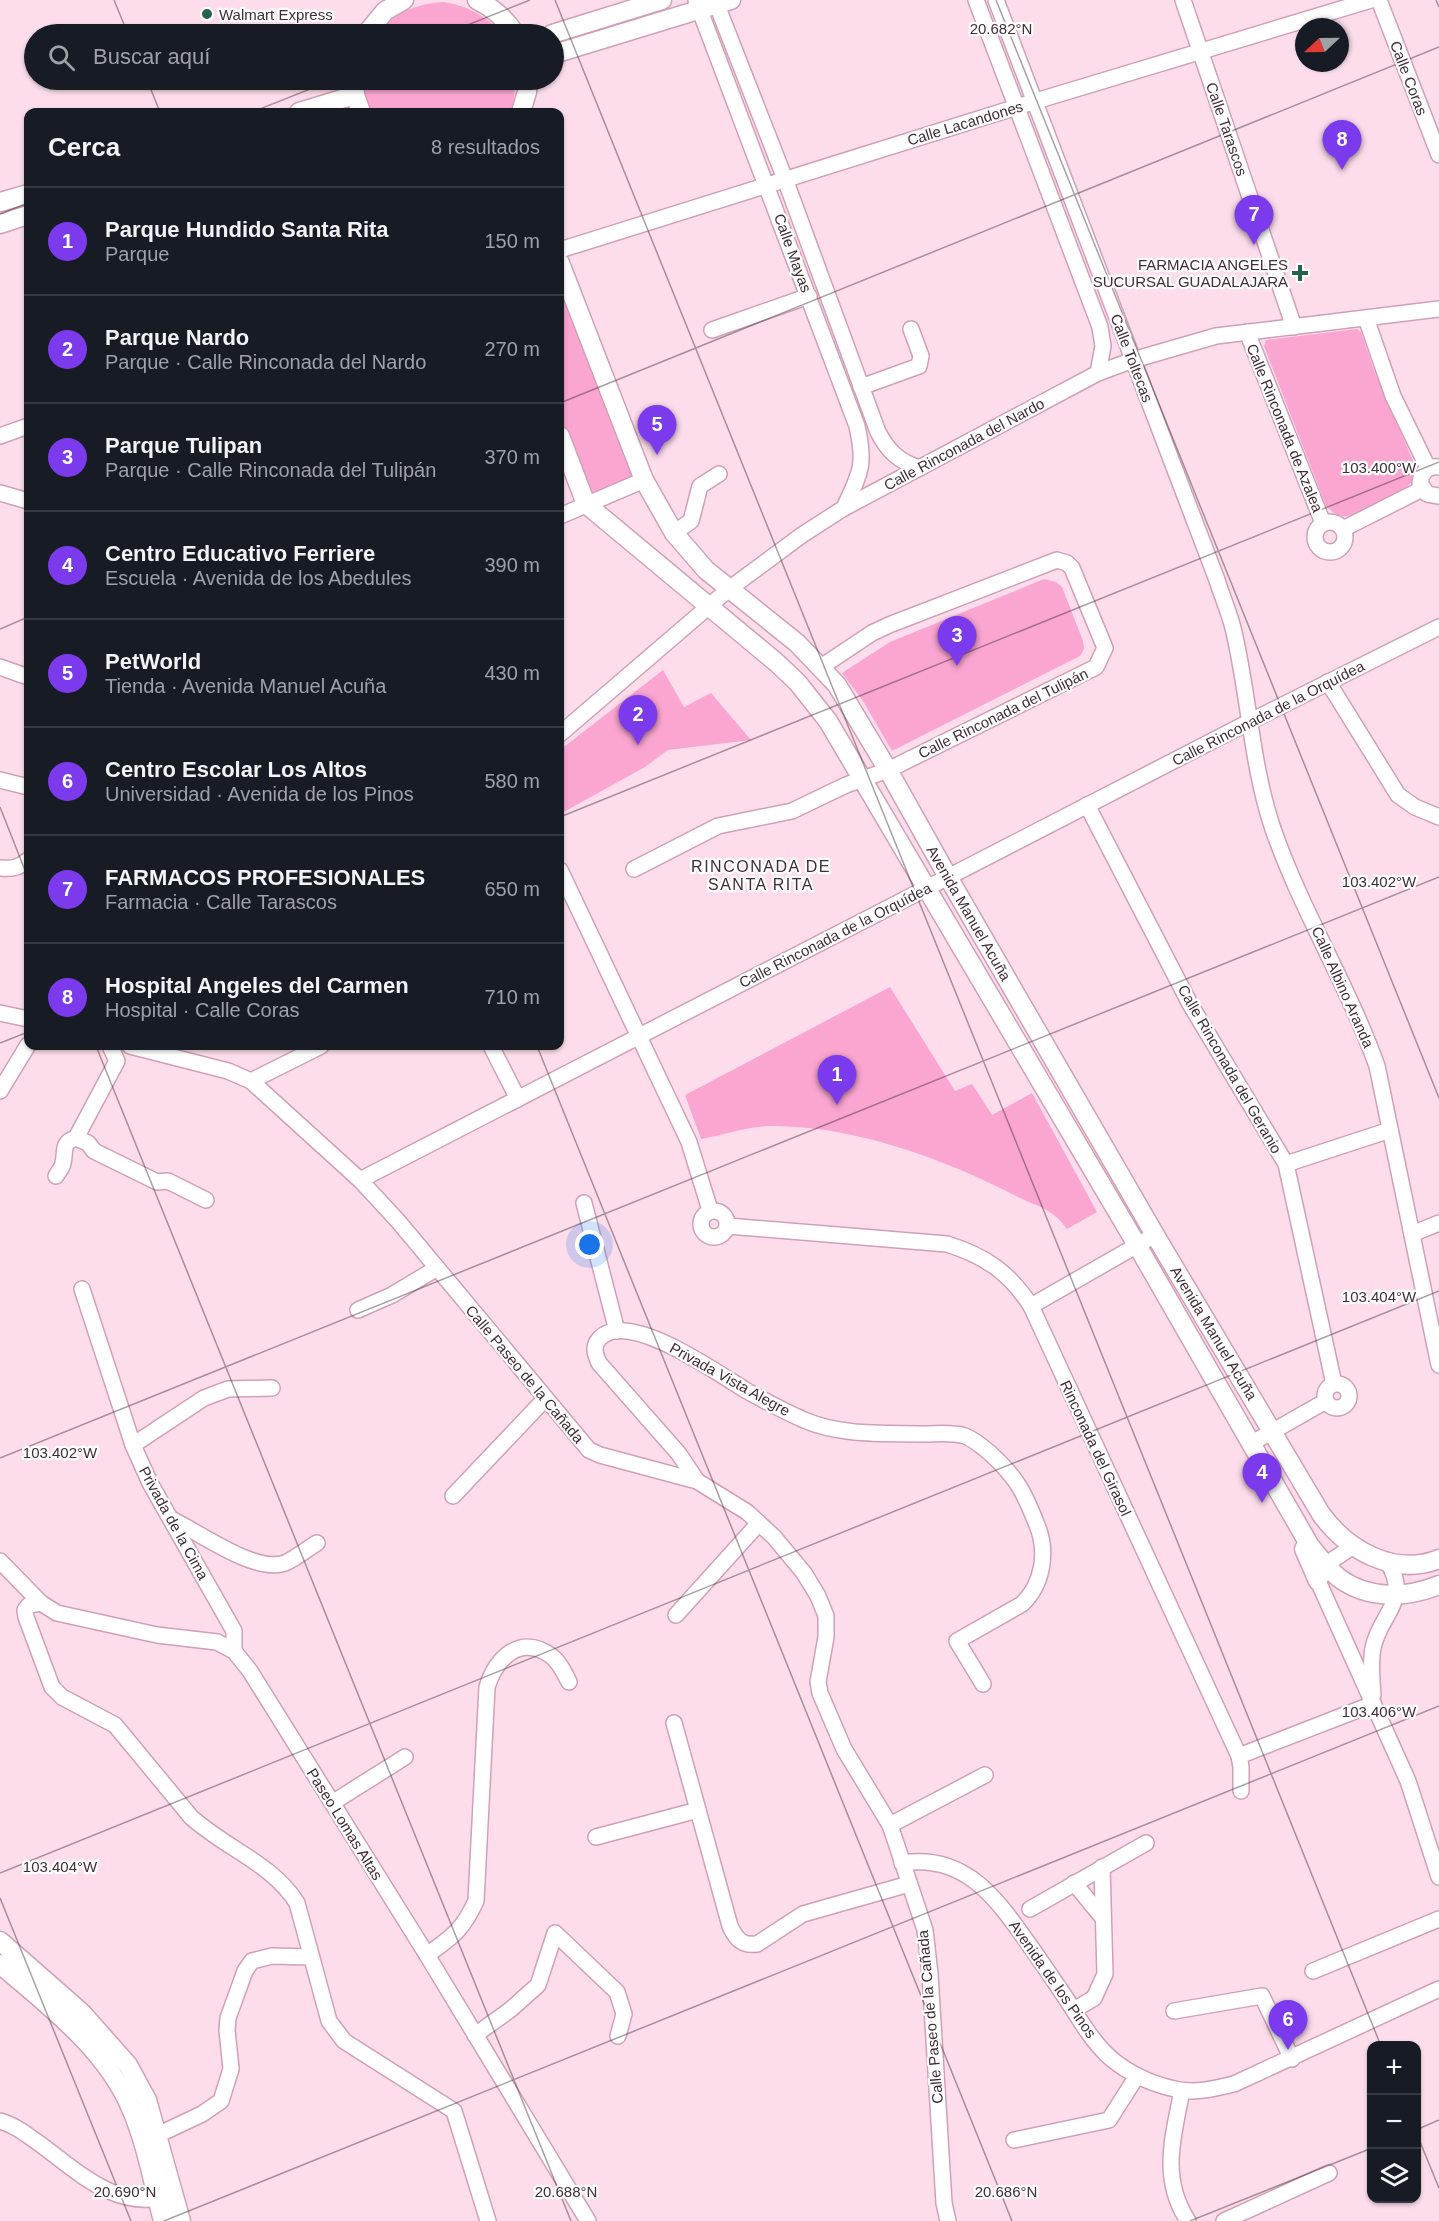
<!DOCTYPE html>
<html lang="es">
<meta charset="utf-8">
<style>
body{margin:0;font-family:Arial,sans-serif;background:#20242c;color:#f1f3f6}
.controls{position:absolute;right:18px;bottom:18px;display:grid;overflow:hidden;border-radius:12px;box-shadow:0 2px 4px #0004}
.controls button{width:54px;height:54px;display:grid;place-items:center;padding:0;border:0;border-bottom:2px solid #363941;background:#171b24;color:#f1f3f6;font:30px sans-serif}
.compass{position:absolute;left:1295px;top:18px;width:54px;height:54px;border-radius:50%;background:#171b24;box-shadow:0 2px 4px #0004;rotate:248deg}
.you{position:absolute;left:590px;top:1245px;width:21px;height:21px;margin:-15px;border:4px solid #fff;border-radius:50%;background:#1a73e8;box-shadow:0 0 0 9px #1a73e833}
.badge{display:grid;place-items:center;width:39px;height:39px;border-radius:50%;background:#7c3aed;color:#fff;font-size:20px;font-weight:700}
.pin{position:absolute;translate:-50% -50px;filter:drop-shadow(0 2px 3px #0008)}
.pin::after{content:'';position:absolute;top:32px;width:21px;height:18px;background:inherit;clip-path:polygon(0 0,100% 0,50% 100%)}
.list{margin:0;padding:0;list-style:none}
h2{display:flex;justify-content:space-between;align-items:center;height:78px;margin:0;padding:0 24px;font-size:26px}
h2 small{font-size:20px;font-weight:400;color:#9ea1a6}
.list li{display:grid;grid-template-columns:39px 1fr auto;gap:18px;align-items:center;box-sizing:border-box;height:108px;padding:0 24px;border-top:2px solid #363941}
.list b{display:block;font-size:22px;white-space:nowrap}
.list p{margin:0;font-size:20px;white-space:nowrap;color:#9ea1a6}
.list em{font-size:20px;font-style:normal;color:#9ea1a6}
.icon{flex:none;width:33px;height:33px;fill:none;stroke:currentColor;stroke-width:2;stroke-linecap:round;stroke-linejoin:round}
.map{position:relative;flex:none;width:1439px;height:2221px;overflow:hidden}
.search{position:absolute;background:#171b24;box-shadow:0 2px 4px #0004;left:24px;top:24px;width:540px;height:66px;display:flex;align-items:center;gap:15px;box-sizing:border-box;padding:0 21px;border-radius:33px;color:#9ea1a6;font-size:22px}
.panel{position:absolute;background:#171b24;box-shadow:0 2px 4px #0004;left:24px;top:108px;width:540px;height:942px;border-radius:12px}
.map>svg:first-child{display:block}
</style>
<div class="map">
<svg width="1439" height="2221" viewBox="0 0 1439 2221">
<rect width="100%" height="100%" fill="#fdddec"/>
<g fill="#fba5d1">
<path d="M 443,2 C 468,6 485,15 502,34 L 378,34 C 393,12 417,4 443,2 Z"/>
<path d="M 363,80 L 516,80 L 513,105 L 509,112 L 371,112 L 366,99 Z"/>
<path d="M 560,282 L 634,476 L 588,495 L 560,421 Z"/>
<path d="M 1357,329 L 1361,332 L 1374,370 L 1417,470 L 1416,477 L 1406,488 L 1353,515 C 1341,518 1335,515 1326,506 L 1264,346 L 1266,340 Z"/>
<path d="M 1044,579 L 1056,582 L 1062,587 L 1083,641 L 1084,649 L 1080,656 L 892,751 L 863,701 L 842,673 L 890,642 Z"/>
<path d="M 663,670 L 684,707 L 711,693 L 751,740 L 668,750 L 645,767 L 560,814 L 560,750 Z"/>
<path d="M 890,987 L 955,1091 L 972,1084 L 992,1115 L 1032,1093 L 1097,1212 L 1067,1229 C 1053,1209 1039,1207 1018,1197 C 945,1159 852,1125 769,1126 C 747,1127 723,1135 701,1139 L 685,1095 Z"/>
</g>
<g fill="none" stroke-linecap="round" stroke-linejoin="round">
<g stroke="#d29fb8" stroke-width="18">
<g id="minor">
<path d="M 696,0 L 857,426 C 866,466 860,473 844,508"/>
<path d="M 715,0 L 785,179 L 878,432 C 888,451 899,462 920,468"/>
<path d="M 976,0 L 1100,327 L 1103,346 L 1098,373"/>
<path d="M 996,0 L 1217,580 C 1222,596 1229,612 1233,628 C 1249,694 1251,764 1273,829 C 1301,910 1348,985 1377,1066 L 1439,1365"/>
<path d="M 1183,0 L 1294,327"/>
<path d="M 1379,0 L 1439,155"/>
<path d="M 560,250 L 1036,101 L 1371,0"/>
<path d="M 1366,318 L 1393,396 L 1428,468"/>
<path d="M 712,330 L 809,296"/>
<path d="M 1247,332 L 1323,523"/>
<path d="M 861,387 L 919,366 L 921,356 L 911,329"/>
<path d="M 0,436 L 28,426"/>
<path d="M 1439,467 C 1428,465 1421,473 1420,483 L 1427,494 L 1439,496"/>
<path d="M 0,493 L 28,501"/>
<path d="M 560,516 L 644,480"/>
<circle cx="1330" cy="537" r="15"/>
<path d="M 1343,529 L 1422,489"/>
<path d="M 674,533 L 691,521 L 700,486 L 719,474"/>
<path d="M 0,667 L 28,677"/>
<path d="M 1328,682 L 1398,795 L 1415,807 L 1439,817"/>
<path d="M 560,734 L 729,589 L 802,535 L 844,508 L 1098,373 L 1133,360 L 1216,336 L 1439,309"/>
<path d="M 0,780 L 28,787"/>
<path d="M 1087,805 L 1190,1004 L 1286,1164 L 1334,1384"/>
<path d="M 0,868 C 12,869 19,868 28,860"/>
<path d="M 634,869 L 718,826 L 792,811 L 846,785 L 888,770 L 1096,667 L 1105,648 L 1072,568 L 1067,563 L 1057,560 L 889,625 L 872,633 L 821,667"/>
<path d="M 560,870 L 689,1142 L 710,1210"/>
<path d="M 0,1013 L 28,1019"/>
<path d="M 130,1046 L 228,1071 L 251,1081 L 360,1180 L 398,1221 L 589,1450 L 600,1455 L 697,1481 L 747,1512 L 774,1537 L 804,1573 L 818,1596 L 826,1616 L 826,1637 L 818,1682 L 820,1693 L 844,1749 L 890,1825 L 925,1930 L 930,1974 L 944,2203 L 948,2221"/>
<path d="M 491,1046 L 518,1099"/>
<path d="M 251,1081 L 321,1046"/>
<path d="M 0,1091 L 28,1045"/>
<path d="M 76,1138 L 88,1143 L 94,1151 L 157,1182 L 168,1181 L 206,1200"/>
<path d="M 1286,1164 L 1390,1130"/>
<path d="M 56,1176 C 58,1172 63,1167 63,1163 C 66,1151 61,1142 76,1138 L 117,1061 L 110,1046"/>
<path d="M 360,1180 L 1249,722 L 1439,627"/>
<path d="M 584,1203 L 617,1331"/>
<circle cx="714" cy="1224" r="13"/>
<path d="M 728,1226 L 947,1244 C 985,1256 1009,1272 1031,1306 L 1239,1756 L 1241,1767 L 1241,1791"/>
<path d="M 1412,1234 L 1439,1223"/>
<path d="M 82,1289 L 133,1445 L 150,1483 L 234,1631 L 234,1651"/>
<path d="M 1031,1306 L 1155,1235"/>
<path d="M 358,1310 L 392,1295 L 437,1268"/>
<circle cx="1337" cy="1396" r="12"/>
<path d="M 1252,1443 L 1326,1401"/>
<path d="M 133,1445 L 204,1398 L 228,1389 L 272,1388"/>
<path d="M 697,1481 L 679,1454 L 599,1363 C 595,1354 592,1346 600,1338 C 629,1309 720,1375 747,1391 C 765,1401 784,1411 804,1420 C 842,1436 883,1433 924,1434 C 937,1434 952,1432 965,1436 C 975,1440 983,1447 991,1454 C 1017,1478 1024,1492 1037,1525 C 1048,1552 1043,1584 1022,1604 L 957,1641 L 983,1684"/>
<path d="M 453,1496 L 545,1399"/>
<path d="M 171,1519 C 199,1532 255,1574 285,1563 C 296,1558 307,1549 317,1543"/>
<path d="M 1352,1547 L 1334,1559 L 1318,1581 L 1408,1781 L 1439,1877"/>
<path d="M 0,1561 L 41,1603 L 57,1613 L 157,1635 L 217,1642 L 234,1651 L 250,1671 L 427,1955 L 588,2221"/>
<path d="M 41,1603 L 29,1605 L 25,1610 L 26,1617 L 52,1687 L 62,1697 L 115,1725 L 191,1817 C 225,1848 273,1864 297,1903 L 329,2021 L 344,2041 L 454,2111 L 488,2221"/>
<path d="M 676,1615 L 759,1523"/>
<path d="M 1373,1695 C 1372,1680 1370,1663 1373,1648 C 1380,1613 1412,1601 1387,1561"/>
<path d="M 674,1723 L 730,1926 C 736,1939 742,1946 757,1944 L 803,1914 L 909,1884"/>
<path d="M 1239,1756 L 1373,1704"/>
<path d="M 332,1803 L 405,1757"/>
<path d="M 890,1825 L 985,1775"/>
<path d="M 596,1837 L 698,1810"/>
<path d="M 902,1863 C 965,1853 996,1898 1028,1943 C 1042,1963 1056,1983 1069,2003 C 1083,2025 1097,2049 1118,2064 C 1136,2077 1158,2086 1180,2090 C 1198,2093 1217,2088 1234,2084 L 1439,1989"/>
<path d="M 1074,1883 L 1103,1918"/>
<path d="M 1030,1909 L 1146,1843"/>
<path d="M 427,1955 C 452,1937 462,1931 476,1901 L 487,1687 C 496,1659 519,1634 550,1655 C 559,1661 564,1672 569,1682"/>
<path d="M 1313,1971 L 1439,1919"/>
<path d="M 1074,2010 L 1094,1998 L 1105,1974 L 1102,1867"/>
<path d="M 1174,2011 L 1262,1996 L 1292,2059"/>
<path d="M 475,2035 L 510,2010 L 538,1985 L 555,1933 L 617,1992 L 624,2014 L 618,2036"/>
<path d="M 1182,2091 C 1173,2137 1160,2178 1188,2221"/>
<path d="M 0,2121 C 15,2125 27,2135 40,2144 C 78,2172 117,2211 168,2196"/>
<path d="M 147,2140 L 202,2114 L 221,2101 L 231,2069 L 227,2030 L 228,2018 L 245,1971 L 252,1961 L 272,1956 L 311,1957"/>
<path d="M 1014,2140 L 1109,2120 L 1137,2076"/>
<path d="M 1224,2221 L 1329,2173"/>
</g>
</g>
<g stroke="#d29fb8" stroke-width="21">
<g id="tertiary">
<path d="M 477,0 C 493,8 506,19 515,34"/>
<path d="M 366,34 L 385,11 L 404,0"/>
<path d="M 552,34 L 662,0"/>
<path d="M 554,54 L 731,0"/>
<path d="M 354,80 L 355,95 L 361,112"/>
<path d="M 299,112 L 355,95"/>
<path d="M 521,112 L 527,92 L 528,80"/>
<path d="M 0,202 L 28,194"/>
<path d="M 0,224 L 28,215"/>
<path d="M 560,263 L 644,480 L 674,533 L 706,570 L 797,643 L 837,685 L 888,770 L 948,877 L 1155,1235 L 1321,1514 C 1347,1550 1394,1577 1439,1559"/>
<path d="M 560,436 L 586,504 L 777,663 L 798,683 L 828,721 L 1137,1245 L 1310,1546 C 1319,1557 1328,1569 1339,1578 C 1369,1600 1406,1598 1439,1585"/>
<path d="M 1304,1549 L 1318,1581"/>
<path d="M 0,1941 L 82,2013 L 128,2065 L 147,2100 L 181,2221"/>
<path d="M 0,1964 C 47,2005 104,2047 130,2106 C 146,2142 153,2183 163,2221"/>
</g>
</g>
<use href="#minor" stroke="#fff" stroke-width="15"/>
<use href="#tertiary" stroke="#fff" stroke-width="18"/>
</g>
<path fill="none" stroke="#412d37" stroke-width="1.5" stroke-opacity="0.45" d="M 114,0 L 128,34M 555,0 L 1381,2046M 996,0 L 1439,1098M 1436,0 L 1439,7M 445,34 L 530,0M 147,80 L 160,112M 252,112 L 333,80M 0,214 L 28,203M 560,403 L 1439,47M 0,629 L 28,617M 0,807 L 28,878M 560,817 L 1439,462M 0,1043 L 28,1032M 96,1046 L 571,2221M 537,1046 L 1012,2221M 0,1458 L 1439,877M 0,1873 L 1439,1291M 0,1898 L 131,2221M 1416,2130 L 1439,2120M 1416,2132 L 1439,2188M 164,2221 L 1439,1706M 1190,2221 L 1372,2148"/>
<g fill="#26634e" stroke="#fff" stroke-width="2">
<circle cx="207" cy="14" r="6"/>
<path d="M1297 264h6v6h6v6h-6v6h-6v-6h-6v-6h6z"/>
</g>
<g text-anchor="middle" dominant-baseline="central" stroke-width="4.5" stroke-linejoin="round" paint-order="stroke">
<g font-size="15" fill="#412d37" stroke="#fff" text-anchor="start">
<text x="219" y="14">Walmart Express</text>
<text x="1288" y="264" text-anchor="end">FARMACIA ANGELES<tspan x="1288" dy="17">SUCURSAL GUADALAJARA</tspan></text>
</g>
<g font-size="15" fill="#412d37" stroke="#fff">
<text transform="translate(1409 78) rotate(69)">Calle Coras</text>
<text transform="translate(965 123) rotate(-17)">Calle Lacandones</text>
<text transform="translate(1227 129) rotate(71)">Calle Tarascos</text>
<text transform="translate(793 253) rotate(70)">Calle Mayas</text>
<text transform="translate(1132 358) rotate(69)">Calle Toltecas</text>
<text transform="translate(1285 428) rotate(68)">Calle Rinconada de Azalea</text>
<text transform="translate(964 444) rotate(-28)">Calle Rinconada del Nardo</text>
<text transform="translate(1003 713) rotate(-26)">Calle Rinconada del Tulipán</text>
<text transform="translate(1268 713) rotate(-27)">Calle Rinconada de la Orquídea</text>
<text transform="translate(969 913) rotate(60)">Avenida Manuel Acuña</text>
<text transform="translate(835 935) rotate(-27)">Calle Rinconada de la Orquídea</text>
<text transform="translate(1343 987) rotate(66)">Calle Albino Aranda</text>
<text transform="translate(1230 1069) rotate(60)">Calle Rinconada del Geranio</text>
<text transform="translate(1214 1333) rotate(59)">Avenida Manuel Acuña</text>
<text transform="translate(525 1374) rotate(50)">Calle Paseo de la Cañada</text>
<text transform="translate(730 1379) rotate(29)">Privada Vista Alegre</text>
<text transform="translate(1096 1448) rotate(65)">Rinconada del Girasol</text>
<text transform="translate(174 1523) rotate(61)">Privada de la Cima</text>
<text transform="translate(345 1824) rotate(58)">Paseo Lomas Altas</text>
<text transform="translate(1053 1979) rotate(55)">Avenida de los Pinos</text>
<text transform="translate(930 2017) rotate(-95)">Calle Paseo de la Cañada</text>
</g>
<g font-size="16" letter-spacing="1.5" fill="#412d37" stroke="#fff">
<text x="761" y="866">RINCONADA DE<tspan x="761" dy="18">SANTA RITA</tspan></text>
</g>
</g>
<g font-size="15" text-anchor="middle" fill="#412d37" stroke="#fff" stroke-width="4.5" stroke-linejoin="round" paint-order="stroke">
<text x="1001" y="34">20.682°N</text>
<text x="1379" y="473">103.400°W</text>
<text x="1379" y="887">103.402°W</text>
<text x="1379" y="1302">103.404°W</text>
<text x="60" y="1458">103.402°W</text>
<text x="1379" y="1717">103.406°W</text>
<text x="60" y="1872">103.404°W</text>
<text x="125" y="2197">20.690°N</text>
<text x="566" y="2197">20.688°N</text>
<text x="1006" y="2197">20.686°N</text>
</g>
</svg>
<div class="controls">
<button>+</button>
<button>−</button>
<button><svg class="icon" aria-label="layers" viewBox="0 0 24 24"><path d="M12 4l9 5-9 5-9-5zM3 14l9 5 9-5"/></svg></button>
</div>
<svg class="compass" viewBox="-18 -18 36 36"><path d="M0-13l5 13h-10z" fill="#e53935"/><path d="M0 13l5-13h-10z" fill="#9ea1a6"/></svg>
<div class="you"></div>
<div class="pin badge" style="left:837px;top:1105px">1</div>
<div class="pin badge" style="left:638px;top:745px">2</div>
<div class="pin badge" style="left:957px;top:666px">3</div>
<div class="pin badge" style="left:1262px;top:1503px">4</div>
<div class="pin badge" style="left:657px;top:455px">5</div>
<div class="pin badge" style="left:1288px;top:2050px">6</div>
<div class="pin badge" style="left:1254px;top:245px">7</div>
<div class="pin badge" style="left:1342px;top:170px">8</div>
<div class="search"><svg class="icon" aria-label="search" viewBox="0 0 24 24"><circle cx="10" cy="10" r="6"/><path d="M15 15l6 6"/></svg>Buscar aquí</div>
<section class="panel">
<h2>Cerca<small>8 resultados</small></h2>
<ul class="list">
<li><span class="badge">1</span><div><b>Parque Hundido Santa Rita</b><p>Parque</p></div><em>150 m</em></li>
<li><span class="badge">2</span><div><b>Parque Nardo</b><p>Parque · Calle Rinconada del Nardo</p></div><em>270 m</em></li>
<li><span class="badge">3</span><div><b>Parque Tulipan</b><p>Parque · Calle Rinconada del Tulipán</p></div><em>370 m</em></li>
<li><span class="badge">4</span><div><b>Centro Educativo Ferriere</b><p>Escuela · Avenida de los Abedules</p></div><em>390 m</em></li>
<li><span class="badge">5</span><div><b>PetWorld</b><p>Tienda · Avenida Manuel Acuña</p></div><em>430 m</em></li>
<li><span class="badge">6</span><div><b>Centro Escolar Los Altos</b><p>Universidad · Avenida de los Pinos</p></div><em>580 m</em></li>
<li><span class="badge">7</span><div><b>FARMACOS PROFESIONALES</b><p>Farmacia · Calle Tarascos</p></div><em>650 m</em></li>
<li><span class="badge">8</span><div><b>Hospital Angeles del Carmen</b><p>Hospital · Calle Coras</p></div><em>710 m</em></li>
</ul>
</section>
</div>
